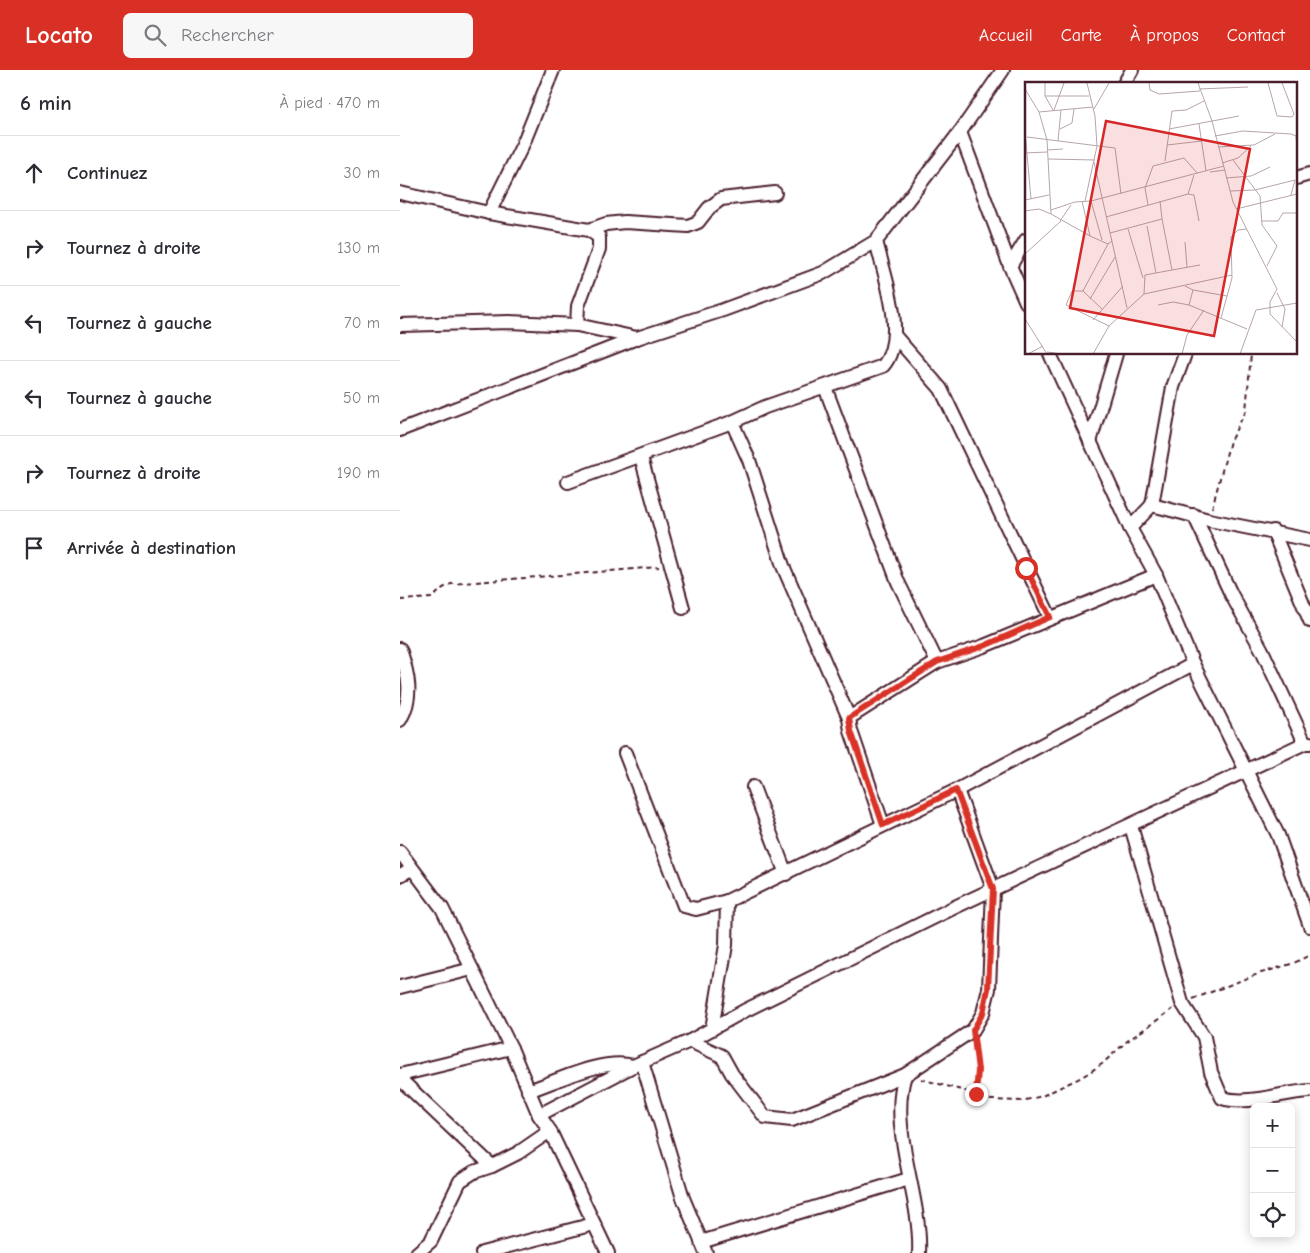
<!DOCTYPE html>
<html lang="fr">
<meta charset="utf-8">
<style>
body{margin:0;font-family:"Comic Neue",sans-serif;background:#f7f7f7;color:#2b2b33}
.controls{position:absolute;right:15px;bottom:15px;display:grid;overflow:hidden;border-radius:8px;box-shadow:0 2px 12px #0003}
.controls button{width:45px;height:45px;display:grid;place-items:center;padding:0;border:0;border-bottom:1px solid #e1e1e2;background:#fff;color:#2b2b33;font:25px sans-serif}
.stop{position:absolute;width:15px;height:15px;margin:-11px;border:4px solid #d93025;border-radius:50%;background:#fff}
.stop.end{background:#d93025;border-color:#fff;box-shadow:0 1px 5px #0008}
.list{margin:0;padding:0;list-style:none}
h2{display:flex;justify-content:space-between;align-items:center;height:65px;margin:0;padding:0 20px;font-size:21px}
h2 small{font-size:16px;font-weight:400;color:#7c7c81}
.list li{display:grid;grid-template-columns:32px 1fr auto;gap:15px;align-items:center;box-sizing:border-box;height:75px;padding:0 20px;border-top:1px solid #e1e1e2}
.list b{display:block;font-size:19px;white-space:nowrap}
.list em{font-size:16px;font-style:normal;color:#7c7c81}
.icon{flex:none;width:28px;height:28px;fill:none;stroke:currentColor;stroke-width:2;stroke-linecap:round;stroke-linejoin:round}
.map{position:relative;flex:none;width:910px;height:1183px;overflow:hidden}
header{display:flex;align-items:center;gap:30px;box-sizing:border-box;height:70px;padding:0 25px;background:#d93025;color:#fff}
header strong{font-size:24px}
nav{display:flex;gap:28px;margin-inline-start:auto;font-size:18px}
.search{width:350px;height:45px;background:#f7f7f7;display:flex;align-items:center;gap:12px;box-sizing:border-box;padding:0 18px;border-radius:8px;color:#7c7c81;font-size:19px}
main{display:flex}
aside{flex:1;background:#fff}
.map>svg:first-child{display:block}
</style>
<header>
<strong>Locato</strong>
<div class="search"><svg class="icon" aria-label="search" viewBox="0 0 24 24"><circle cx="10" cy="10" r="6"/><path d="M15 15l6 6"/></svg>Rechercher</div>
<nav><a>Accueil</a><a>Carte</a><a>À propos</a><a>Contact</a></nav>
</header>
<main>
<aside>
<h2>6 min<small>À pied · 470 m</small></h2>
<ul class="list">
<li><svg class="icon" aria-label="ahead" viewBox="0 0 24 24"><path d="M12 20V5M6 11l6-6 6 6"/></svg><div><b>Continuez</b></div><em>30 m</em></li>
<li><svg class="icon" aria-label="right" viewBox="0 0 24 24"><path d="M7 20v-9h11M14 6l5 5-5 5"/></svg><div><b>Tournez à droite</b></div><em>130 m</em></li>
<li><svg class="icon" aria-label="left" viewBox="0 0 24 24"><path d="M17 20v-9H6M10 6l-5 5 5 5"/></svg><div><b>Tournez à gauche</b></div><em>70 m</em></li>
<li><svg class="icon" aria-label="left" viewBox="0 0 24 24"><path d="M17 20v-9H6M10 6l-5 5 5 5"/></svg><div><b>Tournez à gauche</b></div><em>50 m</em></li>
<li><svg class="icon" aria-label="right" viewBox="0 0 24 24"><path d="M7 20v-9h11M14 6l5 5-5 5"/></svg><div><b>Tournez à droite</b></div><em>190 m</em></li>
<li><svg class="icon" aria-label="arrive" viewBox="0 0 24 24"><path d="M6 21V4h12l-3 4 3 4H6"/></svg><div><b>Arrivée à destination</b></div></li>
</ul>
</aside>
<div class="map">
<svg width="910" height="1183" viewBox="0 0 910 1183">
<rect width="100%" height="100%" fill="#fff"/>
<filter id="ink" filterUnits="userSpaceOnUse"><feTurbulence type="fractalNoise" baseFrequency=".02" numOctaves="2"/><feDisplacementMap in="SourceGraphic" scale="10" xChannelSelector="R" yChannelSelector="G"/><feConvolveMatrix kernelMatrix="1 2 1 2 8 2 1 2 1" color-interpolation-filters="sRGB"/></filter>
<g filter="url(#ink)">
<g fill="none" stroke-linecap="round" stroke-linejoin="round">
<g stroke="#4a1f2b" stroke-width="16">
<g id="street">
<path d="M 724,14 L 732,0"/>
<path d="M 560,62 L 610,196 L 626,232"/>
<path d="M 896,108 L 910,104"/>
<path d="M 0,123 L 89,143 L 189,160 L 199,167 L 199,179 L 178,236 L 177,255 L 237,268"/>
<path d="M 89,143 L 123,74 L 153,0"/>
<path d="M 189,160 L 206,154 L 225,152 L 288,156 L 298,152 L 309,138 L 321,129 L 375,123"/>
<path d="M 610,196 L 626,170"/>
<path d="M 0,255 L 109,252 L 177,255"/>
<path d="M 494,265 L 541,319 L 650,547"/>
<path d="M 650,284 L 730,458 L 756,505 L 793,594 L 878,765 L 910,856"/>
<path d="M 425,317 L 498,512 L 537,592"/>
<path d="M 0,360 L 237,268 L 323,240 L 423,203 L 476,171 L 560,62 L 603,0"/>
<path d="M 690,372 L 716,284"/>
<path d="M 241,387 L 283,538"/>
<path d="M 168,412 L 332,352"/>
<path d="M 752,435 L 773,317 L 785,284"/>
<path d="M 794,445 L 831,524 L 862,580 L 905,673 L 910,673"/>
<path d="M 730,458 L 752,435 L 809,450 L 910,470"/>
<path d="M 873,461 L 910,551"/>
<path d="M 0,579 C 8,604 14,626 0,650"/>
<path d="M 449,648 L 383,496 L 349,390 L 332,352 L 365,337 L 483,296 C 508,266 484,205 476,171"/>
<path d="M 225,683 L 284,836 L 296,839 L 327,831"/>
<path d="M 353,717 L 386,804"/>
<path d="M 483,755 L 451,661 L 449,648 L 537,592 L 584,576 L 756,505"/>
<path d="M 731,756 L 782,933 L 804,967 L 811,1002 L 822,1028 C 849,1036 882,1022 910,1021"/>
<path d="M 0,782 L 42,838 L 111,978 L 139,1045 L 150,1061 L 208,1183"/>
<path d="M 0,805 L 12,799"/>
<path d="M 0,917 L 72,899"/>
<path d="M 312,959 L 326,875 L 327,831 L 557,720 L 793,594"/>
<path d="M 290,971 L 322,986 L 332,1004 L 365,1047 L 392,1050 L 505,1005 L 573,960 L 583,943 L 589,919 L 593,819 L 557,720"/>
<path d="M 242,992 L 283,1128 L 306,1183"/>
<path d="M 0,1005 L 111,978"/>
<path d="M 505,1005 C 488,1059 522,1127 519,1183"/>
<path d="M 0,1009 L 92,1096"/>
<path d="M 128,1021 C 158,1011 202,988 233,996"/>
<path d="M 139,1045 L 233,996 L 290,971 L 344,941 L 555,837 L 905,673"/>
<path d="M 301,1172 L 509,1109"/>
<path d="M 17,1183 L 31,1171 L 60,1111 L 74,1102 L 92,1096 L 118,1083 L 150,1061"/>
<path d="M 82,1183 L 194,1154"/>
</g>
</g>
<g stroke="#4a1f2b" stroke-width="2" stroke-dasharray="5 4" stroke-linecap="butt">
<path d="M 812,438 L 830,371 L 846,341 L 851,284"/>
<path d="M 0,530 L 32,528 L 43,518 L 51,514 L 259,497"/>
<path d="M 793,929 L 858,904 L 894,893 L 910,885"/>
<path d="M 574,974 L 578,1000 L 576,1024"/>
<path d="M 521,1009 L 576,1024 L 591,1030 L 622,1031 L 642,1026 L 682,1007 L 702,994 L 726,972 L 773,939"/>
</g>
<use href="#street" stroke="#fff" stroke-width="12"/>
</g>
</g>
<g fill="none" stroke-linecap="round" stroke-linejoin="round" filter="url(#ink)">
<path stroke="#d93025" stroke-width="6" d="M 576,1024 L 578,1000 L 573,960 L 583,943 L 588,919 L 593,819 L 556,720 L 483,755 L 451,661 L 449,648 L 537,592 L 584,576 L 650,547 L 626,498"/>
</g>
<g transform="translate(625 12)">
<rect width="272" height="272" fill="#fff"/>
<path fill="none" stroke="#b7a5aa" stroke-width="1" d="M 20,1 L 20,14 L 28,28M 124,1 L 125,8 L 134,12 L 175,9M 173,1 L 187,39 L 208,120 L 252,207 L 245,220 L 245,232 L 272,260M 243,1 L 252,34 L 267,35 L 269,32 L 257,1M 0,7 L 14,30 L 22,58 L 26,132 L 65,154 L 83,162 L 87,159M 174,7 L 223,5M 20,14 L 64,14M 69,27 L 84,1M 29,28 L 39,1M 14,30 L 68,25M 174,42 L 181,89M 35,47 L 47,41 L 49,27M 144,47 L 214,34M 0,49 L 6,117M 190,54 L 218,49 L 266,52 L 271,54 L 272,66M 2,55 L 90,66 L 96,112M 33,59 L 36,28M 142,63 L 177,59M 193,65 L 229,63 L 250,52M 22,68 L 38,67M 0,71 L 22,70M 23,77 L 70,78M 208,78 L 235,114 L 237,143 L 252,164 L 242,184M 140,79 L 147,29 L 161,28 L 179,19M 69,80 L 102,226M 197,81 L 213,76 L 226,64M 185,90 L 200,88M 201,96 L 226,94 L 245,85M 205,109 L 230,108 L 270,98 L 266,113M 163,112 L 169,113 L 174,139M 0,118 L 24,113M 57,119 L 65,154M 60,119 L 72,64 L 70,34 L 62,1M 66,119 L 199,84M 123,123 L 120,106 L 128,84 L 159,76 L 172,91M 211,127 L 272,112M 26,128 L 50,120 L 66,119 L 77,158M 0,129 L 14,127 L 26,132M 81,135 L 163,112 L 169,93M 35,139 L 46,123M 236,139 L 253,139 L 258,131 L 272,131M 122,144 L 131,191M 103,147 L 118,196M 85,151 L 137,137 L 135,119M 160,160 L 162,185M 0,172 L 36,139M 147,188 L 175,183M 160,204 L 168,208 L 164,223 L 222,247M 168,208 L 202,214M 58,209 L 47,209 L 41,223 L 84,244M 58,209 L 83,162M 58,209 L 77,227M 252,211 L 260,227 L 257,245M 119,212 L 120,193 L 147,188 L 137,137M 65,217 L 90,175M 133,223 L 148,220 L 164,223M 196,236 L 207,196 L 206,155 L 213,148 L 222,147M 0,237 L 22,272M 68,238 L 98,204M 22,270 L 37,272M 3,272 L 18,264M 68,272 L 84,244 L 119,212 L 207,193M 157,272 L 162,253 L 179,228M 215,272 L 231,228 L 272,221"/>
<path fill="#d62828" fill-opacity="0.15" stroke="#d62828" stroke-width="2.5" d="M 81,39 L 225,67 L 189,254 L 45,226 Z"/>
<rect width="272" height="272" fill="none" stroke="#4a1f2b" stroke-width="2.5"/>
</g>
</svg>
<div class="controls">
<button>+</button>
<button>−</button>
<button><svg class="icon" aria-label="locate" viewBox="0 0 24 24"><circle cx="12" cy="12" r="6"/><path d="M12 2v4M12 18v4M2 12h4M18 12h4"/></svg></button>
</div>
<div class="stop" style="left:626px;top:498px"></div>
<div class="stop end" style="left:576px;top:1024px"></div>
</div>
</main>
